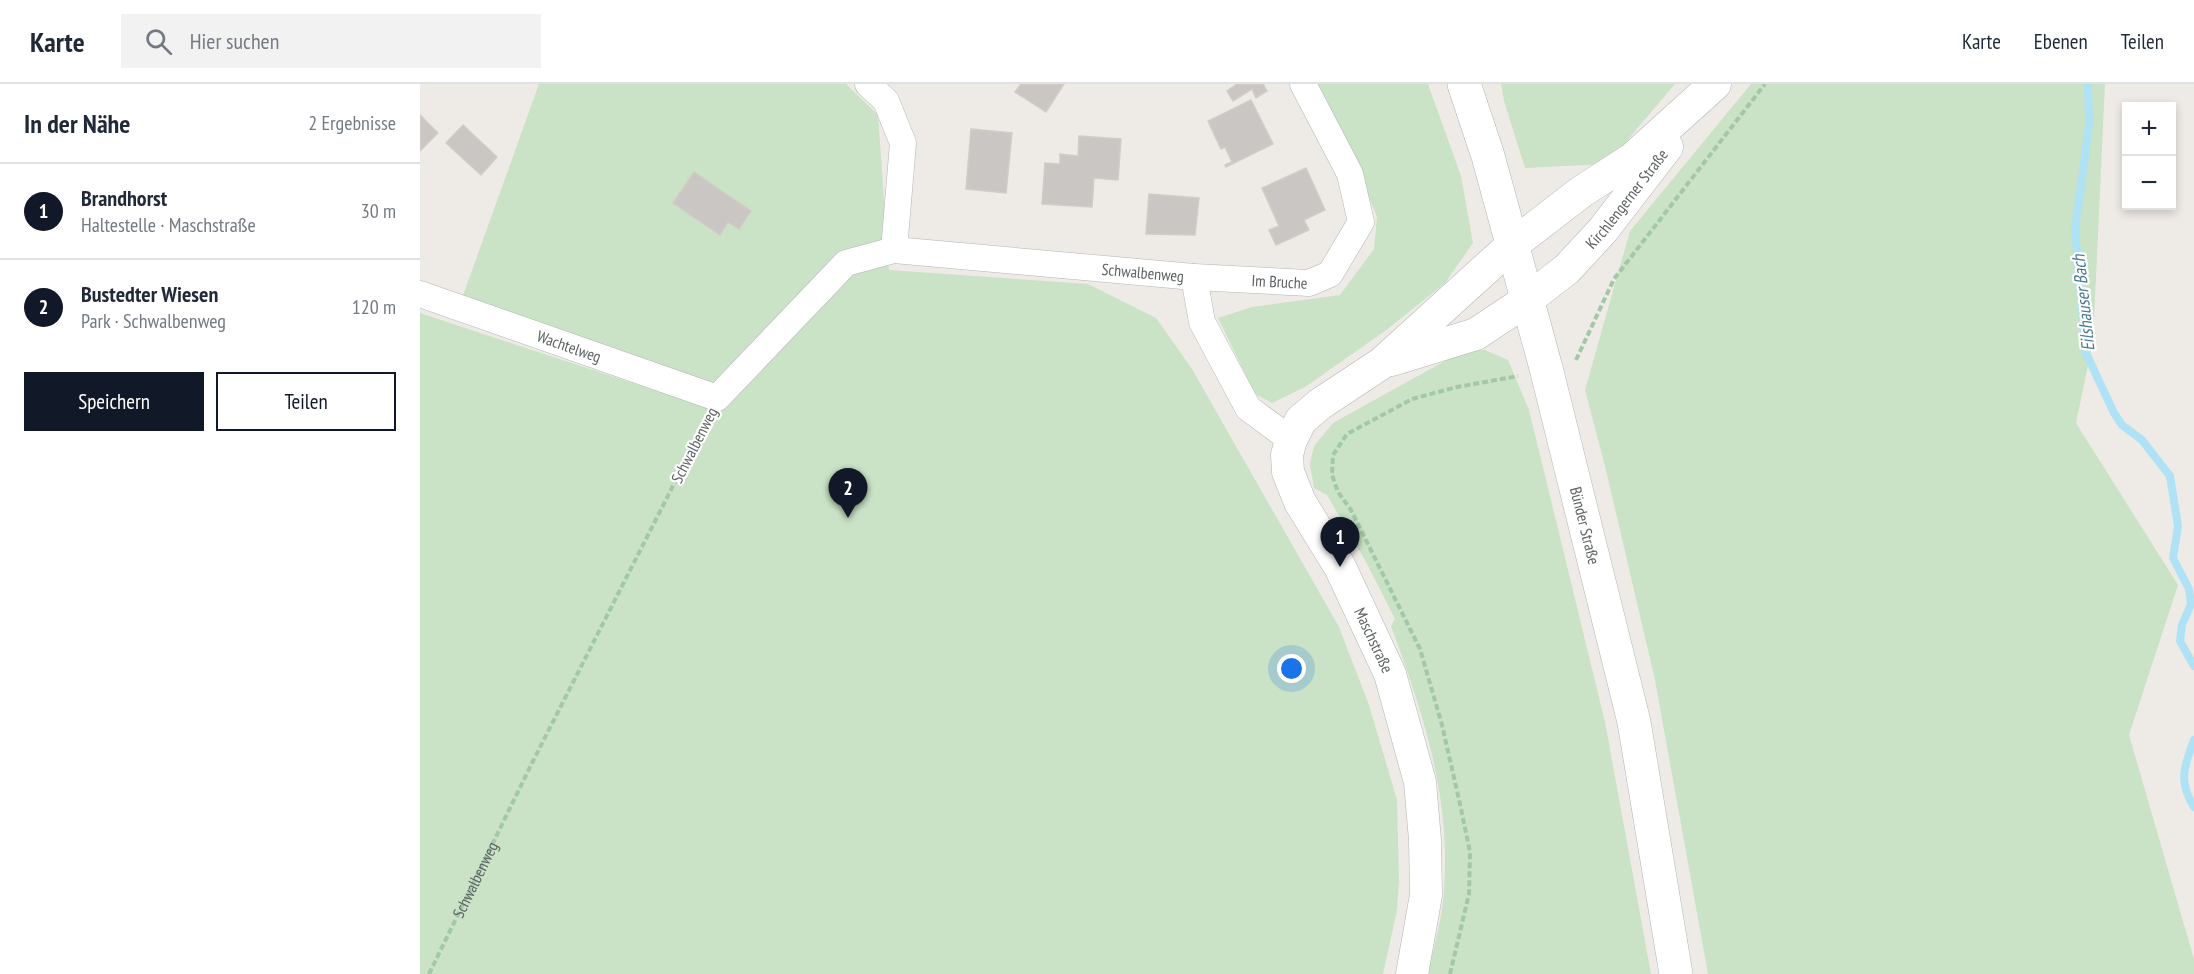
<!DOCTYPE html>
<html lang="de">
<meta charset="utf-8">
<style>
body{margin:0;font-family:"PT Sans Narrow",sans-serif;background:#f2f2f3;color:#1f2937}
.controls{position:absolute;right:18px;top:18px;display:grid;overflow:hidden;border-radius:0px;box-shadow:0 3px 9px #0003}
.controls button{width:54px;height:54px;display:grid;place-items:center;padding:0;border:0;border-bottom:2px solid #e0e1e3;background:#fff;color:#1f2937;font:30px sans-serif}
.you{position:absolute;left:872px;top:585px;width:21px;height:21px;margin:-15px;border:4px solid #fff;border-radius:50%;background:#1a73e8;box-shadow:0 0 0 9px #1a73e833}
.badge{display:grid;place-items:center;width:39px;height:39px;border-radius:50%;background:#111827;color:#fff;font-size:20px;font-weight:700}
.pin{position:absolute;translate:-50% -50px;filter:drop-shadow(0 2px 3px #0008)}
.pin::after{content:'';position:absolute;top:32px;width:21px;height:18px;background:inherit;clip-path:polygon(0 0,100% 0,50% 100%)}
.list{margin:0;padding:0;list-style:none}
h2{display:flex;justify-content:space-between;align-items:center;height:78px;margin:0;padding:0 24px;font-size:26px}
h2 small{font-size:20px;font-weight:400;color:#747a83}
.list li{display:grid;grid-template-columns:39px 1fr auto;gap:18px;align-items:center;box-sizing:border-box;height:96px;padding:0 24px;border-top:2px solid #e0e1e3}
.list b{display:block;font-size:22px;white-space:nowrap}
.list p{margin:0;font-size:20px;white-space:nowrap;color:#747a83}
.list em{font-size:20px;font-style:normal;color:#747a83}
.actions{display:flex;gap:12px;padding:18px 24px}
.actions a{flex:1;padding:14px 0;border:2px solid #111827;border-radius:0px;text-align:center;font-size:21px;color:#111827}
.actions .main{background:#111827;color:#fff}
.icon{flex:none;width:33px;height:33px;fill:none;stroke:currentColor;stroke-width:2;stroke-linecap:round;stroke-linejoin:round}
.map{position:relative;flex:none;width:1774px;height:890px;overflow:hidden}
header{display:flex;align-items:center;gap:36px;box-sizing:border-box;height:84px;padding:0 30px;background:#fff;border-bottom:2px solid #e0e1e3}
header strong{font-size:28px}
nav{display:flex;gap:33px;margin-inline-start:auto;font-size:21px}
.search{width:420px;height:54px;background:#f2f2f3;display:flex;align-items:center;gap:15px;box-sizing:border-box;padding:0 21px;border-radius:0px;color:#747a83;font-size:22px}
main{display:flex}
aside{flex:1;background:#fff}
.map>svg:first-child{display:block}
</style>
<header>
<strong>Karte</strong>
<div class="search"><svg class="icon" aria-label="search" viewBox="0 0 24 24"><circle cx="10" cy="10" r="6"/><path d="M15 15l6 6"/></svg>Hier suchen</div>
<nav><a>Karte</a><a>Ebenen</a><a>Teilen</a></nav>
</header>
<main>
<aside>
<h2>In der Nähe<small>2 Ergebnisse</small></h2>
<ul class="list">
<li><span class="badge">1</span><div><b>Brandhorst</b><p>Haltestelle · Maschstraße</p></div><em>30 m</em></li>
<li><span class="badge">2</span><div><b>Bustedter Wiesen</b><p>Park · Schwalbenweg</p></div><em>120 m</em></li>
</ul>
<div class="actions"><a class="main">Speichern</a><a>Teilen</a></div>
</aside>
<div class="map">
<svg width="1774" height="890" viewBox="0 0 1774 890">
<rect width="100%" height="100%" fill="#eeebe6"/>
<g fill="#cae2c6">
<path d="M 119,0 L 426,0 L 458,31 L 469,186 L 668,200 L 736,234 L 772,285 L 919,543 L 949,621 L 977,716 L 979,796 L 977,826 L 963,890 L 0,890 L 0,229 L 276,320 L 41,217 Z"/>
<path d="M 893,0 L 1008,0 L 1041,92 L 1053,159 L 1025,199 L 965,247 L 885,303 L 852,319 L 835,310 L 798,234 L 832,223 L 920,211 L 954,165 L 957,133 L 933,73 Z"/>
<path d="M 1081,0 L 1255,0 L 1187,80 L 1105,84 L 1084,17 Z"/>
<path d="M 1331,0 L 1685,0 L 1673,257 L 1656,339 L 1758,501 L 1709,651 L 1774,875 L 1774,890 L 1288,890 L 1235,596 L 1185,382 L 1165,306 L 1210,147 Z"/>
<path d="M 1065,266 L 1088,276 L 1109,326 L 1185,638 L 1231,890 L 1008,890 C 1013,866 1020,842 1023,818 C 1033,719 1005,634 971,542 L 975,535 L 945,476 L 907,411 L 894,404 L 890,380 L 894,362 L 913,339 L 1041,268 Z"/>
</g>
<g fill="none" stroke-linecap="round" stroke-linejoin="round">
<g stroke="#afe2f5" stroke-width="8">
<path d="M 1668,0 L 1669,41 L 1655,146 L 1666,269 L 1694,329 L 1702,341 L 1722,356 L 1750,392 L 1758,442 L 1753,474 L 1769,505 L 1771,520 L 1762,541 L 1760,557 L 1774,582"/>
<path d="M 1774,656 C 1764,683 1758,697 1774,723"/>
</g>
</g>
<g fill="#cac6c3" stroke="#d2ccc5" stroke-width="1.5">
<path d="M 601,0 L 644,0 L 626,28 L 595,8 Z"/>
<path d="M 817,0 L 843,0 L 847,7 L 836,14 L 832,5 L 813,17 L 807,7 Z"/>
<path d="M 831,16 L 853,60 L 806,83 L 805,81 L 812,78 L 805,63 L 801,65 L 788,37 Z"/>
<path d="M 0,31 L 18,49 L 0,67 Z"/>
<path d="M 43,41 L 77,73 L 61,91 L 26,59 Z"/>
<path d="M 551,45 L 592,49 L 586,109 L 546,105 Z"/>
<path d="M 659,52 L 701,55 L 698,96 L 674,94 L 672,123 L 622,120 L 625,79 L 640,80 L 640,70 L 658,72 Z"/>
<path d="M 886,84 L 905,126 L 884,136 L 889,146 L 856,161 L 849,146 L 859,142 L 842,104 Z"/>
<path d="M 274,88 L 331,127 L 319,145 L 308,138 L 300,151 L 253,119 Z"/>
<path d="M 729,110 L 779,114 L 775,151 L 726,150 Z"/>
</g>
<g fill="none" stroke-linecap="round" stroke-linejoin="round">
<g stroke="#b1b4b6" stroke-width="27">
<g id="minor">
<path d="M 448,0 L 466,17 L 483,59 L 474,166"/>
<path d="M 774,193 L 782,238 L 828,324 L 871,356"/>
<path id="s2" d="M 0,210 L 297,314 L 426,179 L 474,166 L 774,193 L 889,199 L 910,190 L 941,138 L 930,90 L 883,0"/>
</g>
</g>
<g stroke="#b1b4b6" stroke-width="33">
<g id="tertiary">
<path id="s3" d="M 972,276 L 1056,250 L 1107,216 L 1147,185 L 1183,146 L 1247,63"/>
<path d="M 992,890 L 1006,811 L 1005,756 L 1000,698 L 970,590 L 920,483 L 880,418 L 868,388 L 867,371 L 871,356 L 881,336 L 900,320 L 962,279 L 1091,162 L 1161,108 L 1212,75 L 1295,0"/>
</g>
</g>
<g stroke="#b0b4b7" stroke-width="34">
<g id="secondary">
<path id="s4" d="M 1044,0 L 1068,72 L 1126,284 L 1214,638 L 1256,890"/>
</g>
</g>
<g stroke="#a2c8a7" stroke-width="4" stroke-dasharray="6 3" stroke-linecap="butt">
<path d="M 1156,276 L 1194,195 L 1345,0"/>
<path id="s1" d="M 9,890 L 112,679 L 286,337"/>
<path d="M 1030,890 L 1049,810 L 1050,768 L 1040,720 L 1022,641 L 1000,565 L 931,426 L 918,408 L 912,391 L 913,371 L 927,350 L 992,315 L 1037,303 L 1098,292"/>
</g>
<use href="#minor" stroke="#fff" stroke-width="26"/>
<use href="#tertiary" stroke="#fff" stroke-width="32"/>
<use href="#secondary" stroke="#fff" stroke-width="33"/>
</g>
<g text-anchor="middle" dominant-baseline="central" stroke-width="4.5" stroke-linejoin="round" paint-order="stroke">
<g font-size="16" fill="#5e6264" stroke="#fff">
<text stroke="none"><textPath href="#s3" startOffset="292">Kirchlengerner Straße</textPath></text>
<text stroke="none"><textPath href="#s2" startOffset="801">Schwalbenweg</textPath></text>
<text stroke="none"><textPath href="#s2" startOffset="938">Im Bruche</textPath></text>
<text stroke="none"><textPath href="#s2" startOffset="158">Wachtelweg</textPath></text>
<text transform="translate(274 361) rotate(-63)">Schwalbenweg</text>
<text stroke="none"><textPath href="#s4" startOffset="458">Bünder Straße</textPath></text>
<text transform="translate(954 556) rotate(65)">Maschstraße</text>
<text stroke="none"><textPath href="#s1" startOffset="105">Schwalbenweg</textPath></text>
</g>
<g font-size="18" font-style="italic" fill="#477a95" stroke="#fff">
<text transform="translate(1663 219) rotate(-96)">Eilshauser Bach</text>
</g>
</g>
</svg>
<div class="controls">
<button>+</button>
<button>−</button>
</div>
<div class="you"></div>
<div class="pin badge" style="left:920px;top:483px">1</div>
<div class="pin badge" style="left:428px;top:434px">2</div>
</div>
</main>
